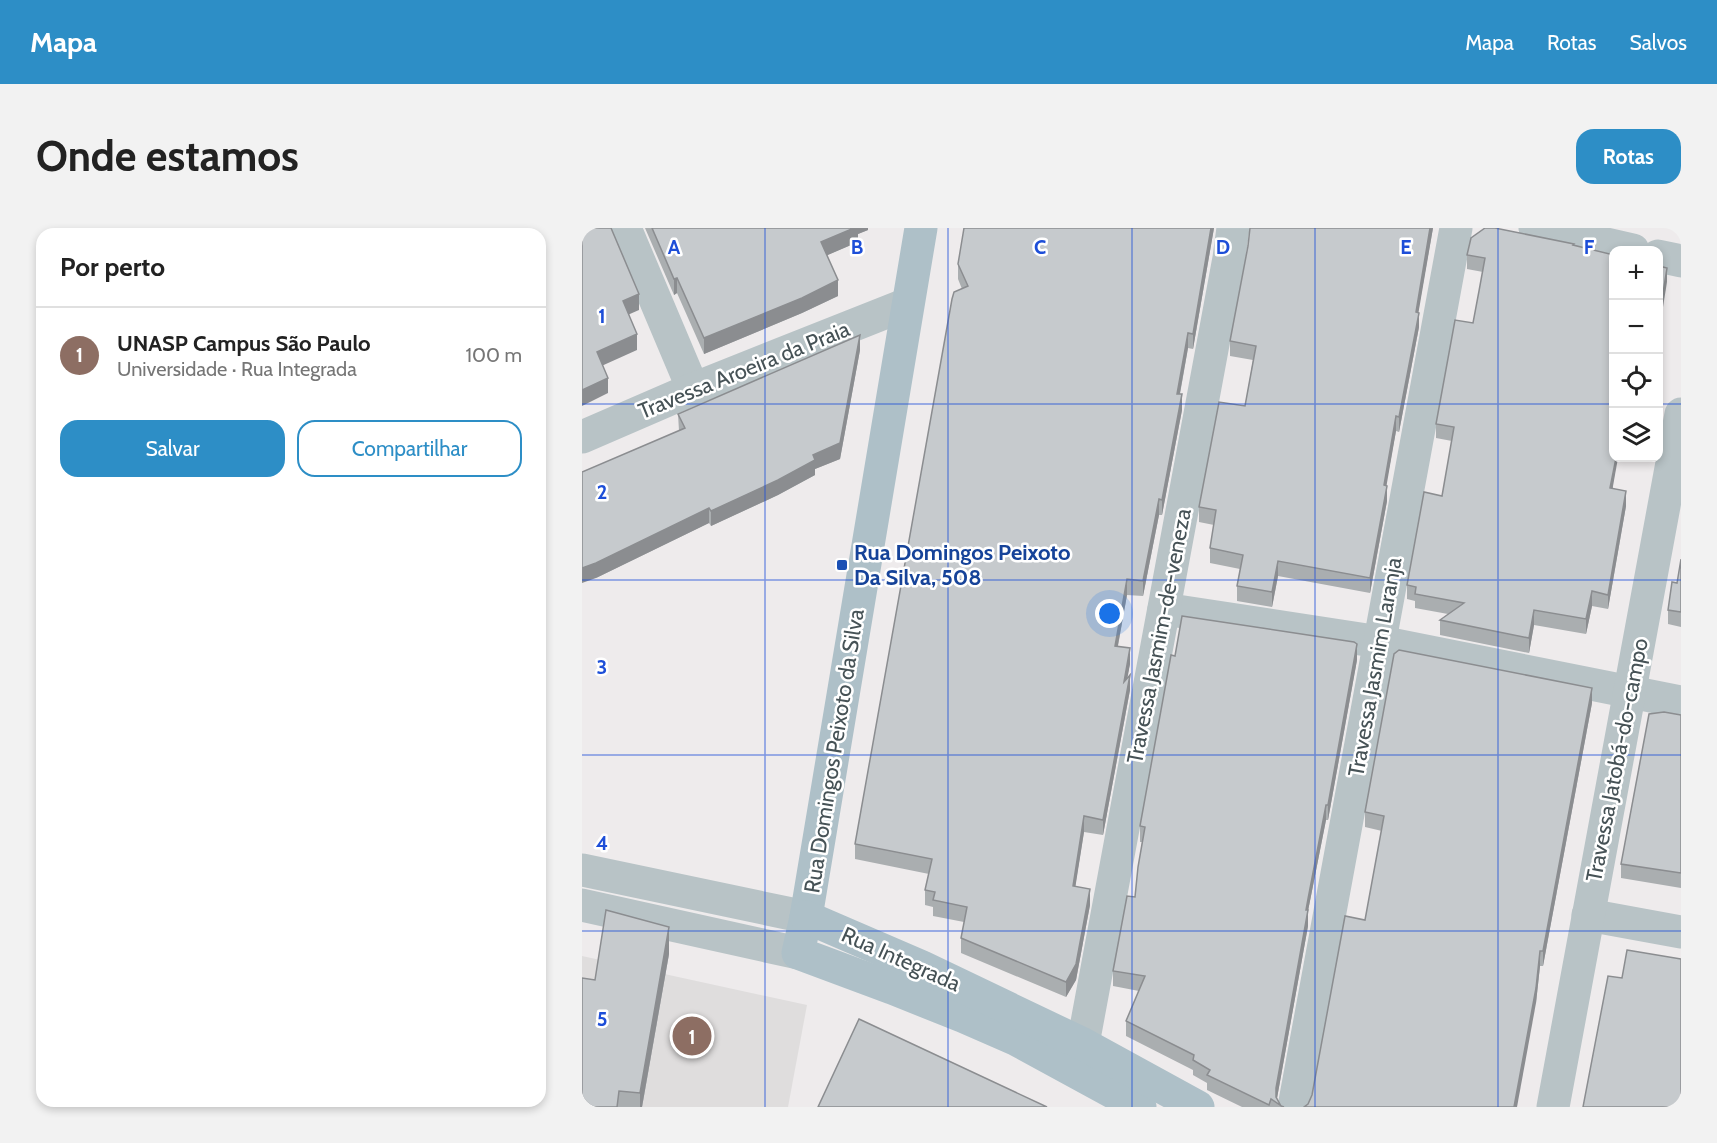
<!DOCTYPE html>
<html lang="pt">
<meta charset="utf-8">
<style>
body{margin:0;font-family:Cabin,sans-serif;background:#f2f2f2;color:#222}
.controls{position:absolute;right:18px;top:18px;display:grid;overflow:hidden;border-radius:12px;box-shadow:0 3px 9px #0003}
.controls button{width:54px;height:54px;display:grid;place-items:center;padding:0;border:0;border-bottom:2px solid #e0e0e0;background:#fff;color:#222;font:30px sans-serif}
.you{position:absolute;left:528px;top:386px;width:21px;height:21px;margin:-15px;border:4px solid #fff;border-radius:50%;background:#1a73e8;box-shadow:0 0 0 9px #1a73e833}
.badge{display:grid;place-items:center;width:39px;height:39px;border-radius:50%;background:#2d8ec6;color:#fff;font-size:20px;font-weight:700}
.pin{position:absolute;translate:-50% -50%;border:3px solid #fff;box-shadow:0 2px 6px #0006}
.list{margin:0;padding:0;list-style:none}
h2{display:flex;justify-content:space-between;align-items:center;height:78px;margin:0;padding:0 24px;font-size:26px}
h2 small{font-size:20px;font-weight:400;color:#767676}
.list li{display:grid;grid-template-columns:39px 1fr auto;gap:18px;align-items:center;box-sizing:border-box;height:96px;padding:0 24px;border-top:2px solid #e0e0e0}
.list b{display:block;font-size:22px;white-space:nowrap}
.list p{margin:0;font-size:20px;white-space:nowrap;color:#767676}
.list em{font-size:20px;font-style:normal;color:#767676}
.actions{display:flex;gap:12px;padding:18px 24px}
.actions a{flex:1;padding:14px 0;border:2px solid #2d8ec6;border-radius:18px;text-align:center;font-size:21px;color:#2d8ec6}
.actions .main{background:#2d8ec6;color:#fff}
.icon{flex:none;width:33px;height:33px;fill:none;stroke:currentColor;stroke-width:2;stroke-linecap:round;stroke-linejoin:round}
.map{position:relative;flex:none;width:1099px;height:879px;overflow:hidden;border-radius:18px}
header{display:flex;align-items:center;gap:36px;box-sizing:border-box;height:84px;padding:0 30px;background:#2d8ec6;color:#fff}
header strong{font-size:28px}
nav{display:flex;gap:33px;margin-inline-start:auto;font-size:21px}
.intro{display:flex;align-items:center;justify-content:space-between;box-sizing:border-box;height:144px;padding:0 36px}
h1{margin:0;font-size:42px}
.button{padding:15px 27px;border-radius:18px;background:#2d8ec6;color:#fff;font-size:21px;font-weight:700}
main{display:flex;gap:36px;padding:0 36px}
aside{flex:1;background:#fff;border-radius:18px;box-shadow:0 3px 9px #0003}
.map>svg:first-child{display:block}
</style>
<header>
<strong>Mapa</strong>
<nav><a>Mapa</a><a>Rotas</a><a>Salvos</a></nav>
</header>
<div class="intro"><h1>Onde estamos</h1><a class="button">Rotas</a></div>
<main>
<aside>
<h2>Por perto<small></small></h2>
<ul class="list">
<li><span class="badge" style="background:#8d6e63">1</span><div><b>UNASP Campus São Paulo</b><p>Universidade · Rua Integrada</p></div><em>100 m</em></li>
</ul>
<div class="actions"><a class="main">Salvar</a><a>Compartilhar</a></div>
</aside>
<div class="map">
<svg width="1099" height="879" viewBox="0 0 1099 879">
<rect width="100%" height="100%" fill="#eeebec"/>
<path fill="#dfdddd" d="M 0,728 L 225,777 L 206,879 L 0,879 Z"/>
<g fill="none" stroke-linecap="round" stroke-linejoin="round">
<g stroke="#b8c3c6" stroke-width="33">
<path d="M 43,0 L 111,161"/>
<path d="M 953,0 L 1051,22"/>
<path d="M 1076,28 L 1099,33"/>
<path d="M 0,209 L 111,161 L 325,76"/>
<path d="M 582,381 L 798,414 L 1099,474"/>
<path d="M 0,642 L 224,689"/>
<path d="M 0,677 L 216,725"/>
<path d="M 1006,687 L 1099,704"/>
<path d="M 501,816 L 647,30 L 651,0"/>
<path d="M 712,879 L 874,0"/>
<path d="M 971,879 L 1099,186"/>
</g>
<g stroke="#aec0c8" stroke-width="33">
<path d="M 339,0 L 224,689 L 216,725 L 310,760 L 380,788 L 435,812 L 558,879"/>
<path d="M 224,689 L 340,739 L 501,816 L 616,879"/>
</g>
</g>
<g fill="#aaaeb0">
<path d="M 63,0 L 286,0 L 286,2 L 276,6 L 276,14 L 245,27 L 256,68 L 220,85 L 122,126 L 95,65 L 92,67 Z"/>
<path d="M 632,0 L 611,121 L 606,120 L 598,166 L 600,182 L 580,287 L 577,287 L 561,368 L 545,367 L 536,418 L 548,436 L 545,449 L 548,462 L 521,607 L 502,604 L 493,659 L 508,677 L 494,752 L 484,769 L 379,725 L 379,710 L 382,694 L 351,688 L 351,679 L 343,677 L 343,662 L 347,646 L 273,631 L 273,616 L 380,61 L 376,51 L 376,36 Z"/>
<path d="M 851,0 L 836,84 L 837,99 L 817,204 L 814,203 L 804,257 L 805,273 L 788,365 L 696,348 L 690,379 L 655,373 L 655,358 L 658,341 L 628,335 L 628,320 L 632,297 L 617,294 L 617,279 L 663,178 L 671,132 L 648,128 L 648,113 Z"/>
<path d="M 992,18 L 1031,261 L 1044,278 L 1026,381 L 1010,378 L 1004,406 L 952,397 L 947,425 L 858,407 L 858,392 L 866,386 L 833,380 L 833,373 L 825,371 L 825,357 L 860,268 L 870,213 L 854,210 L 854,196 L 891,95 L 901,44 L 885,41 L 885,27 Z"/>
<path d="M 278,122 L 258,231 L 233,241 L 233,247 L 196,267 L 129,298 L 127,295 L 14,350 L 97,203 L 96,186 Z"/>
<path d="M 1099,331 L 1099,399 L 1086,396 L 1086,382 L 1095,355 Z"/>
<path d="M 775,432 L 746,592 L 744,592 L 726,683 L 726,698 L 695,870 L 699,878 L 702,879 L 660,879 L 625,862 L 625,855 L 611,847 L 611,842 L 544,808 L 544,793 L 557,763 L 531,758 L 531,743 L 553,669 L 560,614 L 558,614 L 558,598 Z"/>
<path d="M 1010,475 L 961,738 L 958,738 L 954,775 L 726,876 L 730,867 L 783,692 L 800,603 L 783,599 L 783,584 Z"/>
<path d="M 1099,487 L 1099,660 L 1039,650 L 1039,636 Z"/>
<path d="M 87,726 L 60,879 L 0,879 L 13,752 Z"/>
</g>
<g fill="#8b8d90">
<path d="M 272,0 L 286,0 L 286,2 L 276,6 L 276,14 L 239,30 L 239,14 Z"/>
<path d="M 629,0 L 632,0 L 611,121 L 611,106 Z"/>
<path d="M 848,0 L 851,0 L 834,99 L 834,84 Z"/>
<path d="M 1085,40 L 1085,54 L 1077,104 L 1077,90 Z"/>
<path d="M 95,50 L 95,65 L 92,67 L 92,51 Z"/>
<path d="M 256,52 L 256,68 L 220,85 L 122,126 L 122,110 Z"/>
<path d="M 57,66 L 57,82 L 41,89 L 41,73 Z"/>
<path d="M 837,85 L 837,99 L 817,204 L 817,189 Z"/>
<path d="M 606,105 L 606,120 L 595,181 L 595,166 Z"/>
<path d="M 55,106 L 55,122 L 15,140 L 15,124 Z"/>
<path d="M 278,107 L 278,122 L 258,231 L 233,241 L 233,247 L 196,267 L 129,298 L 129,283 Z"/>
<path d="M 26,150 L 26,165 L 0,178 L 0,162 Z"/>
<path d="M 600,166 L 600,182 L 580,287 L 580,272 Z"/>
<path d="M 814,188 L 814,203 L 802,272 L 802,257 Z"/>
<path d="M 1034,230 L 1036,230 L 1028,275 L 1028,260 Z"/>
<path d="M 805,258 L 805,273 L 788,365 L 788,350 Z"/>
<path d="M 1044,263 L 1044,278 L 1026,381 L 1026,367 Z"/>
<path d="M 577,271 L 577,287 L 561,368 L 561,353 Z"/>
<path d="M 127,280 L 127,295 L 14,350 L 0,355 L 0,340 Z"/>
<path d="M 696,333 L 696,348 L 690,379 L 690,364 Z"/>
<path d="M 545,351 L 545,367 L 533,433 L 533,418 Z"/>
<path d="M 1010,363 L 1010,378 L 1004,406 L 1004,391 Z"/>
<path d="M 952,382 L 952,397 L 947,425 L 947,410 Z"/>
<path d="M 775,416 L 775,432 L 746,592 L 746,577 Z"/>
<path d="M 548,420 L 548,436 L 542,469 L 542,454 Z"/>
<path d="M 548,447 L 548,462 L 521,607 L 521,592 Z"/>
<path d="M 1010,460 L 1010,475 L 961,738 L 961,723 Z"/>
<path d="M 744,577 L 744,592 L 726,683 L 726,698 L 694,876 L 694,860 L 726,671 Z"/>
<path d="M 502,588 L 502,604 L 491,674 L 491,658 Z"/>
<path d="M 508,661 L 508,677 L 494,752 L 484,769 L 484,754 Z"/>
<path d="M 87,699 L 87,726 L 60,879 L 58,879 L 58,865 Z"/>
<path d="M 958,723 L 958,738 L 954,775 L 935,879 L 932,879 Z"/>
</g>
<g fill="#c6cacd" stroke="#8b8d90" stroke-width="1.5">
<path d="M 0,0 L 29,0 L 57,66 L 41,73 L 55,106 L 15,124 L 26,150 L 0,162 Z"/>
<path d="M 70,0 L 272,0 L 239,14 L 256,52 L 220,70 L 122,110 L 95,50 L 92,51 Z"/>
<path d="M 382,0 L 629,0 L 611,106 L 606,105 L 595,166 L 600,166 L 580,272 L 577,271 L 561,353 L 545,351 L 533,418 L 548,420 L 542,454 L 548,447 L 521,592 L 502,588 L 491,658 L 508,661 L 494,736 L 484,754 L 379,710 L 385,679 L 351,672 L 353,664 L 343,662 L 350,631 L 273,616 L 370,71 L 372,64 L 386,58 L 376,36 Z"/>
<path d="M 668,0 L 848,0 L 834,84 L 837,85 L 817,189 L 814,188 L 802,257 L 805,258 L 788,350 L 696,333 L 690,364 L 655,358 L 661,327 L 628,320 L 634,282 L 617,279 L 637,174 L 663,178 L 674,118 L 648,113 L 666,18 Z"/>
<path d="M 903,0 L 913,0 L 992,16 L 991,17 L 1032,27 L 1032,230 L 1034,230 L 1028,260 L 1044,263 L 1026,367 L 1010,363 L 1004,391 L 952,382 L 947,410 L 858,392 L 882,375 L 833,366 L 834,359 L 825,357 L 842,264 L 860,268 L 872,199 L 854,196 L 873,92 L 891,95 L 897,63 L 903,30 L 885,27 L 889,10 Z"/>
<path d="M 1077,38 L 1085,40 L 1077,90 Z"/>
<path d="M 278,107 L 258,215 L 231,227 L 233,232 L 196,252 L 129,283 L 127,280 L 14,335 L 0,340 L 0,244 L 103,200 L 96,186 Z"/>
<path d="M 1099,331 L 1099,384 L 1086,382 L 1090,354 L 1095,355 Z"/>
<path d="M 600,388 L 772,414 L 775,416 L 746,577 L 744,577 L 726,671 L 724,682 L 726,682 L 694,860 L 694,869 L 699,878 L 702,879 L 701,879 L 689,871 L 687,877 L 625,847 L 628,842 L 611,832 L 612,827 L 544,793 L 563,748 L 531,743 L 545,668 L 553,669 L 556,639 L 563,599 L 558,598 L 589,427 L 593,428 Z"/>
<path d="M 817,422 L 1010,460 L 961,723 L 958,723 L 954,760 L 932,879 L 722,879 L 726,876 L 730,867 L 763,688 L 783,692 L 802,588 L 783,584 L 812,426 Z"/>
<path d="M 1082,484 L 1099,487 L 1099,645 L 1039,636 L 1067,486 Z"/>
<path d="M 24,682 L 87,699 L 58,865 L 37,863 L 35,879 L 0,879 L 0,750 L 13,752 Z"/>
<path d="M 1045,722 L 1099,731 L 1099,879 L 1001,879 L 1026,748 L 1040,750 Z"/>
<path d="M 277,791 L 465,879 L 236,879 Z"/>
</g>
<path fill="none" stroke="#1d4ed8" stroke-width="1.5" stroke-opacity="0.55" d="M 183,0 L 183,879M 366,0 L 366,879M 550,0 L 550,879M 733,0 L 733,879M 916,0 L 916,879M 0,176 L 1032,176M 1076,176 L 1099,176M 0,352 L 1099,352M 0,527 L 1099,527M 0,703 L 1099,703"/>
<rect fill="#1a4fb4" stroke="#fff" stroke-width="2" x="254" y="331" width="12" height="12" rx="3"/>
<g text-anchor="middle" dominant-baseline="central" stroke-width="5" stroke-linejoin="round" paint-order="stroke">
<g font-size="22" fill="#465256" stroke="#fff">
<text transform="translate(162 142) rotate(-22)">Travessa Aroeira da Praia</text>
<text transform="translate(577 408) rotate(-79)">Travessa Jasmim-de-veneza</text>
<text transform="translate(793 439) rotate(-80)">Travessa Jasmim Laranja</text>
<text transform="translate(252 523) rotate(-81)">Rua Domingos Peixoto da Silva</text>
<text transform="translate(1035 532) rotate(-79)">Travessa Jatobá-do-campo</text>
<text transform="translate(319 731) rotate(24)">Rua Integrada</text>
</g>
<g font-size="22" font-weight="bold" fill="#164399" stroke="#fff" text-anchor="start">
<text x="272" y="324">Rua Domingos Peixoto<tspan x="272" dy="25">Da Silva, 508</tspan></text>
</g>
</g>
<g font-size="20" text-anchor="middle" font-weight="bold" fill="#1d4ed8" stroke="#fff" stroke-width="5" stroke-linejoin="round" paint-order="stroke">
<text x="92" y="26">A</text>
<text x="275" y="26">B</text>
<text x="458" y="26">C</text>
<text x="641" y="26">D</text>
<text x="824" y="26">E</text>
<text x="1007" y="26">F</text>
<text x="20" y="95">1</text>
<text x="20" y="271">2</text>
<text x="20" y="446">3</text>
<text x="20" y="622">4</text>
<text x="20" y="798">5</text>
</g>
</svg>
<div class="controls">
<button>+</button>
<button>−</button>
<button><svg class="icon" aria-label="locate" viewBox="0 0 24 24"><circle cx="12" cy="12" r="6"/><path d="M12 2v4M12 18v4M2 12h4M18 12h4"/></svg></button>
<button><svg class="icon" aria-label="layers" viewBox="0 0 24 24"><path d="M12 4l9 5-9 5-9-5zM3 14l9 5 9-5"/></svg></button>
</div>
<div class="you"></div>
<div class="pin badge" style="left:110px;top:808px;background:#8d6e63">1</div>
</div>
</main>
